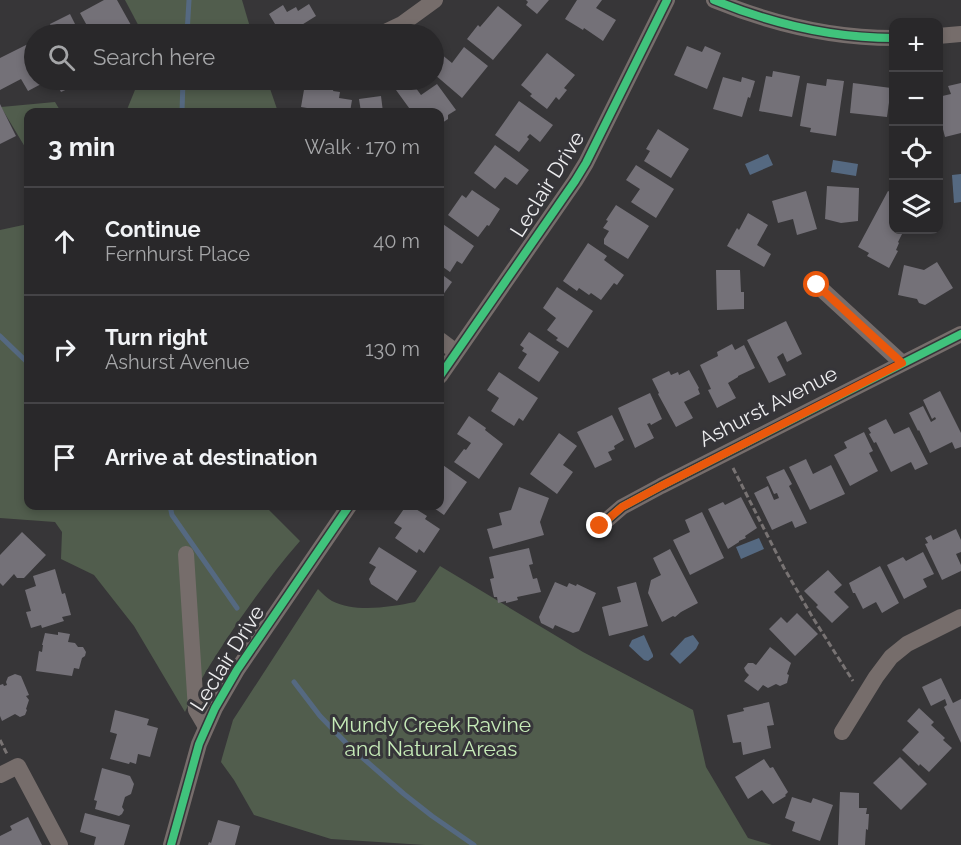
<!DOCTYPE html>
<meta charset="utf-8">
<style>
body{margin:0;font-family:Raleway,sans-serif;background:#353436;color:#f1f3f6}
.controls{position:absolute;right:18px;top:18px;display:grid;overflow:hidden;border-radius:12px;box-shadow:0 3px 9px #0003}
.controls button{width:54px;height:54px;display:grid;place-items:center;padding:0;border:0;border-bottom:2px solid #454447;background:#29282a;color:#f1f3f6;font:30px sans-serif}
.stop{position:absolute;width:18px;height:18px;margin:-14px;border:4px solid #ea580c;border-radius:50%;background:#fff}
.stop.end{background:#ea580c;border-color:#fff;box-shadow:0 2px 6px #0008}
.list{margin:0;padding:0;list-style:none}
h2{display:flex;justify-content:space-between;align-items:center;height:78px;margin:0;padding:0 24px;font-size:26px}
h2 small{font-size:20px;font-weight:400;color:#a5a6a8}
.list li{display:grid;grid-template-columns:39px 1fr auto;gap:18px;align-items:center;box-sizing:border-box;height:108px;padding:0 24px;border-top:2px solid #454447}
.list b{display:block;font-size:22px;white-space:nowrap}
.list p{margin:0;font-size:20px;white-space:nowrap;color:#a5a6a8}
.list em{font-size:20px;font-style:normal;color:#a5a6a8}
.icon{flex:none;width:33px;height:33px;fill:none;stroke:currentColor;stroke-width:2;stroke-linecap:round;stroke-linejoin:round}
.map{position:relative;flex:none;width:961px;height:845px;overflow:hidden}
.search{position:absolute;background:#29282a;box-shadow:0 3px 9px #0003;left:24px;top:24px;width:420px;height:66px;display:flex;align-items:center;gap:15px;box-sizing:border-box;padding:0 21px;border-radius:33px;color:#a5a6a8;font-size:22px}
.panel{position:absolute;background:#29282a;box-shadow:0 3px 9px #0003;left:24px;top:108px;width:420px;height:402px;border-radius:12px}
.map>svg:first-child{display:block}
</style>
<div class="map">
<svg width="961" height="845" viewBox="0 0 961 845">
<rect width="100%" height="100%" fill="#373638"/>
<g fill="#515d4d">
<path d="M 125,0 L 242,0 L 252,34 L 143,34 Z"/>
<path d="M 139,80 L 267,80 L 278,112 L 126,112 Z"/>
<path d="M 55,102 L 61,112 L 28,112 L 28,152 L 1,107 Z"/>
<path d="M 28,224 L 28,506 L 265,506 L 300,541 C 278,566 259,592 240,619 C 220,649 200,678 185,712 L 134,626 L 94,575 L 61,559 L 62,532 L 55,522 L 0,518 L 0,230 Z"/>
<path d="M 440,566 L 583,652 L 693,710 L 706,767 L 748,838 L 772,845 L 425,845 L 331,839 L 254,815 L 234,780 L 221,762 L 222,758 L 233,720 L 318,589 C 322,593 327,598 332,601 C 356,613 390,607 415,602 Z"/>
</g>
<g fill="#556981">
<path d="M 768,154 L 773,165 L 750,175 L 745,164 Z"/>
<path d="M 833,160 L 858,164 L 856,176 L 831,172 Z"/>
<path d="M 961,174 L 961,202 L 954,203 L 952,175 Z"/>
<path d="M 759,538 L 764,549 L 741,559 L 736,547 Z"/>
<path d="M 644,635 L 653,655 L 653,657 L 648,661 L 644,660 L 629,646 L 632,640 Z"/>
<path d="M 693,635 L 699,643 L 696,649 L 680,664 L 670,654 L 685,638 Z"/>
</g>
<g fill="none" stroke-linecap="round" stroke-linejoin="round">
<g stroke="#556981" stroke-width="5">
<path d="M 187,34 L 189,0"/>
<path d="M 182,112 L 183,80"/>
<path d="M 0,336 L 28,363"/>
<path d="M 170,506 L 172,515 L 237,608"/>
<path d="M 294,682 L 320,716 L 349,746 L 404,794 L 432,816 L 474,845"/>
</g>
</g>
<g fill="#747178">
<path d="M 104,0 L 117,0 L 136,34 L 96,34 L 93,29 L 90,31 L 80,13 Z"/>
<path d="M 526,0 L 549,0 L 537,14 L 526,5 L 528,2 Z"/>
<path d="M 577,0 L 602,0 L 596,8 L 616,20 L 603,41 L 584,28 L 583,30 L 565,19 Z"/>
<path d="M 309,4 L 316,16 L 300,26 L 305,34 L 281,34 L 269,14 L 283,5 L 287,12 L 296,7 L 298,11 Z"/>
<path d="M 498,6 L 522,25 L 493,60 L 467,39 L 478,25 L 480,27 Z"/>
<path d="M 70,14 L 80,34 L 55,34 L 50,24 Z"/>
<path d="M 28,44 L 34,57 L 34,80 L 44,80 L 45,82 L 28,91 L 21,79 L 0,90 L 0,58 Z"/>
<path d="M 687,46 L 702,52 L 705,46 L 721,53 L 707,89 L 674,75 Z"/>
<path d="M 464,47 L 488,66 L 462,98 L 434,74 L 434,63 L 441,54 L 452,63 Z"/>
<path d="M 547,53 L 575,75 L 564,88 L 567,90 L 559,100 L 556,97 L 547,109 L 530,96 L 532,94 L 521,85 Z"/>
<path d="M 773,71 L 800,76 L 792,117 L 759,111 L 766,76 L 772,77 Z"/>
<path d="M 723,77 L 741,82 L 742,77 L 755,81 L 750,98 L 748,97 L 742,117 L 713,109 Z"/>
<path d="M 827,79 L 844,81 L 836,136 L 810,132 L 811,128 L 800,126 L 807,83 L 826,86 Z"/>
<path d="M 55,80 L 92,80 L 79,86 L 78,84 L 61,92 Z"/>
<path d="M 410,80 L 421,95 L 437,84 L 456,110 L 448,115 L 448,119 L 442,123 L 440,123 L 440,112 L 412,112 L 396,90 Z"/>
<path d="M 853,83 L 891,88 L 887,117 L 850,113 Z"/>
<path d="M 961,83 L 961,133 L 945,137 L 940,118 L 942,118 L 938,97 L 951,94 L 948,86 Z"/>
<path d="M 305,84 L 334,87 L 333,91 L 340,92 L 339,98 L 352,100 L 350,112 L 306,112 L 307,108 L 301,107 Z"/>
<path d="M 381,96 L 383,112 L 361,112 L 359,99 Z"/>
<path d="M 519,101 L 553,125 L 540,142 L 530,134 L 527,137 L 529,139 L 519,152 L 495,135 Z"/>
<path d="M 0,104 L 16,136 L 0,144 Z"/>
<path d="M 658,129 L 689,149 L 671,178 L 644,161 L 650,151 L 646,149 Z"/>
<path d="M 495,145 L 529,170 L 517,185 L 505,177 L 495,189 L 474,173 Z"/>
<path d="M 636,165 L 674,189 L 656,218 L 631,202 L 640,189 L 626,180 Z"/>
<path d="M 827,186 L 859,188 L 858,221 L 841,223 L 825,219 Z"/>
<path d="M 472,190 L 500,209 L 489,226 L 487,225 L 478,237 L 448,215 L 462,195 L 466,198 Z"/>
<path d="M 806,191 L 817,229 L 797,235 L 793,219 L 778,223 L 772,201 Z"/>
<path d="M 888,191 L 894,194 L 894,230 L 904,230 L 898,242 L 899,243 L 896,250 L 898,251 L 889,268 L 867,256 L 869,253 L 858,247 Z"/>
<path d="M 616,205 L 649,226 L 628,259 L 604,244 L 604,239 L 609,231 L 603,228 L 608,221 L 606,220 Z"/>
<path d="M 748,213 L 768,225 L 757,245 L 771,254 L 764,267 L 727,246 L 737,228 L 739,230 Z"/>
<path d="M 440,222 L 474,246 L 462,264 L 457,261 L 450,272 L 440,265 Z"/>
<path d="M 588,243 L 607,256 L 604,260 L 624,275 L 617,285 L 614,283 L 601,300 L 591,293 L 589,295 L 579,288 L 577,291 L 563,281 Z"/>
<path d="M 937,262 L 953,288 L 925,305 L 919,303 L 917,299 L 898,295 L 904,265 L 924,270 Z"/>
<path d="M 716,270 L 740,270 L 741,292 L 744,292 L 744,309 L 717,310 Z"/>
<path d="M 440,273 L 452,282 L 440,299 Z"/>
<path d="M 557,287 L 593,311 L 568,348 L 556,340 L 558,338 L 547,330 L 556,318 L 543,308 Z"/>
<path d="M 786,321 L 802,354 L 787,362 L 783,353 L 777,357 L 786,375 L 769,383 L 747,340 Z"/>
<path d="M 529,332 L 559,352 L 539,382 L 518,368 L 527,354 L 522,351 L 524,348 L 520,345 Z"/>
<path d="M 732,344 L 735,350 L 744,345 L 755,368 L 738,376 L 738,377 L 728,383 L 736,398 L 717,408 L 708,390 L 711,389 L 700,365 L 718,356 L 717,352 Z"/>
<path d="M 689,370 L 699,388 L 698,389 L 700,394 L 684,402 L 693,418 L 676,427 L 658,394 L 659,393 L 652,379 L 669,371 L 671,375 L 678,372 L 679,375 Z"/>
<path d="M 499,372 L 538,398 L 523,421 L 519,418 L 514,426 L 491,411 L 499,398 L 487,390 Z"/>
<path d="M 940,391 L 961,433 L 961,447 L 955,449 L 952,442 L 930,453 L 919,430 L 918,431 L 909,413 L 923,406 L 931,422 L 936,419 L 935,417 L 932,419 L 923,400 Z"/>
<path d="M 650,393 L 662,419 L 651,425 L 650,423 L 647,424 L 654,438 L 635,448 L 618,408 Z"/>
<path d="M 612,415 L 624,440 L 614,446 L 615,449 L 608,452 L 612,460 L 595,468 L 577,432 Z"/>
<path d="M 469,416 L 486,428 L 485,430 L 503,444 L 479,479 L 454,462 L 464,449 L 466,450 L 471,443 L 457,434 Z"/>
<path d="M 886,419 L 894,434 L 909,427 L 928,464 L 915,470 L 911,462 L 891,472 L 876,442 L 874,443 L 869,434 L 871,433 L 868,428 Z"/>
<path d="M 864,432 L 873,451 L 869,453 L 878,471 L 850,486 L 834,455 L 847,448 L 844,442 Z"/>
<path d="M 559,433 L 577,446 L 563,465 L 573,472 L 557,494 L 530,474 Z"/>
<path d="M 806,459 L 813,474 L 831,465 L 845,494 L 810,510 L 789,467 Z"/>
<path d="M 440,463 L 467,482 L 444,515 L 431,506 L 440,506 Z"/>
<path d="M 784,469 L 792,484 L 789,486 L 807,523 L 795,528 L 792,521 L 772,530 L 754,493 L 768,486 L 774,500 L 779,498 L 777,493 L 774,494 L 766,477 Z"/>
<path d="M 519,487 L 549,498 L 540,522 L 544,535 L 493,549 L 487,529 L 502,525 L 499,513 L 511,510 Z"/>
<path d="M 741,497 L 757,528 L 745,536 L 746,538 L 739,541 L 739,542 L 728,549 L 708,509 L 723,502 L 725,505 Z"/>
<path d="M 406,506 L 411,506 L 427,516 L 425,519 L 440,529 L 424,553 L 419,549 L 417,553 L 395,538 L 402,528 L 394,523 Z"/>
<path d="M 702,512 L 724,558 L 690,575 L 673,540 L 690,532 L 685,520 Z"/>
<path d="M 956,529 L 961,540 L 961,552 L 956,554 L 961,565 L 961,571 L 942,580 L 925,544 L 928,543 L 925,538 L 931,535 L 933,540 Z"/>
<path d="M 22,532 L 46,555 L 24,578 L 17,578 L 14,574 L 3,586 L 0,583 L 0,555 Z"/>
<path d="M 379,547 L 417,571 L 397,601 L 371,584 L 369,579 L 376,567 L 369,563 Z"/>
<path d="M 529,548 L 533,564 L 529,565 L 533,579 L 537,578 L 541,592 L 517,597 L 518,600 L 506,603 L 506,601 L 498,603 L 497,597 L 494,597 L 490,579 L 494,578 L 489,557 Z"/>
<path d="M 670,549 L 698,603 L 681,612 L 675,617 L 673,616 L 662,622 L 648,593 L 651,580 L 661,575 L 653,558 Z"/>
<path d="M 923,552 L 934,574 L 923,579 L 927,587 L 904,599 L 887,565 L 903,557 L 906,561 Z"/>
<path d="M 880,566 L 899,603 L 882,613 L 876,602 L 863,609 L 855,593 L 853,593 L 849,583 Z"/>
<path d="M 55,569 L 62,594 L 65,593 L 71,615 L 62,617 L 64,621 L 42,628 L 41,625 L 31,628 L 26,612 L 31,611 L 25,590 L 36,586 L 33,576 Z"/>
<path d="M 828,570 L 842,585 L 834,592 L 849,607 L 832,623 L 816,607 L 818,605 L 804,591 Z"/>
<path d="M 555,582 L 567,587 L 569,583 L 576,586 L 577,584 L 596,593 L 579,631 L 573,633 L 555,625 L 553,629 L 541,623 L 539,617 Z"/>
<path d="M 636,582 L 648,626 L 609,636 L 602,607 L 621,602 L 617,587 Z"/>
<path d="M 797,613 L 818,634 L 795,656 L 769,629 L 781,617 L 787,623 Z"/>
<path d="M 58,632 L 70,634 L 68,642 L 75,643 L 78,647 L 83,647 L 86,652 L 85,656 L 82,658 L 79,669 L 74,668 L 72,676 L 36,671 L 39,651 L 42,652 L 43,645 L 42,645 L 45,633 L 58,635 Z"/>
<path d="M 770,647 L 791,663 L 787,674 L 789,675 L 787,683 L 780,686 L 776,684 L 768,688 L 763,685 L 758,691 L 744,681 L 749,675 L 746,672 L 744,668 L 748,663 L 753,663 L 756,665 Z"/>
<path d="M 15,674 L 21,676 L 29,695 L 26,696 L 29,700 L 26,709 L 27,710 L 25,715 L 20,717 L 15,714 L 2,721 L 0,716 L 0,685 L 3,684 L 4,686 L 7,685 L 6,682 L 8,677 Z"/>
<path d="M 941,678 L 953,703 L 961,699 L 961,743 L 944,707 L 947,705 L 945,699 L 931,706 L 922,687 Z"/>
<path d="M 769,702 L 774,725 L 767,726 L 771,748 L 743,755 L 741,742 L 733,743 L 727,715 L 744,711 L 743,708 Z"/>
<path d="M 919,708 L 934,722 L 931,725 L 945,738 L 943,740 L 952,748 L 929,772 L 920,764 L 919,766 L 902,750 L 919,732 L 907,721 Z"/>
<path d="M 115,710 L 149,719 L 147,725 L 158,728 L 150,757 L 138,754 L 136,764 L 130,762 L 129,764 L 110,759 L 117,734 L 110,732 Z"/>
<path d="M 900,757 L 927,784 L 901,810 L 873,783 Z"/>
<path d="M 764,759 L 770,768 L 773,767 L 788,792 L 785,795 L 786,796 L 773,804 L 762,790 L 748,799 L 735,777 Z"/>
<path d="M 102,768 L 130,776 L 134,784 L 131,794 L 125,797 L 122,807 L 124,810 L 122,814 L 119,816 L 95,809 L 97,801 L 94,800 Z"/>
<path d="M 840,792 L 859,793 L 859,808 L 867,808 L 866,814 L 869,814 L 868,830 L 866,829 L 865,845 L 838,845 Z"/>
<path d="M 792,797 L 811,803 L 813,798 L 833,805 L 820,841 L 792,831 L 795,822 L 785,818 Z"/>
<path d="M 85,813 L 130,825 L 124,845 L 94,845 L 96,837 L 80,832 Z"/>
<path d="M 28,817 L 42,845 L 0,845 L 0,836 L 12,830 L 10,826 Z"/>
<path d="M 218,820 L 240,826 L 235,845 L 208,845 L 209,842 L 211,843 Z"/>
</g>
<g fill="none" stroke-linecap="round" stroke-linejoin="round">
<g stroke="#787373" stroke-width="3" stroke-dasharray="6 3" stroke-linecap="butt">
<path d="M 733,468 L 784,568 L 813,618 L 853,681"/>
<path d="M 0,740 L 7,754"/>
</g>
<g stroke="#766d6b" stroke-width="16">
<path d="M 714,0 C 770,23 832,38 894,38"/>
<path d="M 381,34 L 402,24 L 435,0"/>
<path d="M 938,36 L 961,34"/>
<path d="M 817,285 L 902,363"/>
<path d="M 440,340 L 456,352"/>
<path d="M 440,376 L 575,181 L 586,163 L 667,0"/>
<path d="M 600,526 L 622,507 L 661,486 L 961,334"/>
<path d="M 186,554 L 196,710 L 206,727"/>
<path d="M 842,732 L 876,677 L 891,657 L 907,644 L 961,617"/>
<path d="M 0,775 L 18,766 L 60,845"/>
<path d="M 171,845 L 199,744 L 215,708 L 237,670 L 349,506"/>
</g>
<g stroke="#363539" stroke-width="11">
<g id="cycleway">
<path d="M 714,0 C 770,23 832,38 894,38"/>
<path d="M 440,376 L 575,181 L 586,163 L 667,0"/>
<path d="M 600,526 L 622,507 L 661,486 L 961,334"/>
<path d="M 171,845 L 199,744 L 215,708 L 237,670 L 349,506"/>
</g>
</g>
<use href="#cycleway" stroke="#40c37c" stroke-width="8"/>
</g>
<g fill="none" stroke-linecap="round" stroke-linejoin="round">
<path stroke="#ea580c" stroke-width="8" d="M 600,526 L 622,507 L 661,486 L 902,363 L 817,285"/>
</g>
<g text-anchor="middle" dominant-baseline="central" stroke-width="6" stroke-linejoin="round" paint-order="stroke">
<g font-size="21" fill="#ededef" stroke="#363539">
<text transform="translate(547 184) rotate(-58)">Leclair Drive</text>
<text transform="translate(768 406) rotate(-27)">Ashurst Avenue</text>
<text transform="translate(227 658) rotate(-58)">Leclair Drive</text>
</g>
<g font-size="21" fill="#c6ebb8" stroke="#363539">
<text x="431" y="724">Mundy Creek Ravine<tspan x="431" dy="24">and Natural Areas</tspan></text>
</g>
</g>
</svg>
<div class="controls">
<button>+</button>
<button>−</button>
<button><svg class="icon" aria-label="locate" viewBox="0 0 24 24"><circle cx="12" cy="12" r="6"/><path d="M12 2v4M12 18v4M2 12h4M18 12h4"/></svg></button>
<button><svg class="icon" aria-label="layers" viewBox="0 0 24 24"><path d="M12 4l9 5-9 5-9-5zM3 14l9 5 9-5"/></svg></button>
</div>
<div class="stop" style="left:817px;top:285px"></div>
<div class="stop end" style="left:600px;top:526px"></div>
<div class="search"><svg class="icon" aria-label="search" viewBox="0 0 24 24"><circle cx="10" cy="10" r="6"/><path d="M15 15l6 6"/></svg>Search here</div>
<section class="panel">
<h2>3 min<small>Walk · 170 m</small></h2>
<ul class="list">
<li><svg class="icon" aria-label="ahead" viewBox="0 0 24 24"><path d="M12 20V5M6 11l6-6 6 6"/></svg><div><b>Continue</b><p>Fernhurst Place</p></div><em>40 m</em></li>
<li><svg class="icon" aria-label="right" viewBox="0 0 24 24"><path d="M7 20v-9h11M14 6l5 5-5 5"/></svg><div><b>Turn right</b><p>Ashurst Avenue</p></div><em>130 m</em></li>
<li><svg class="icon" aria-label="arrive" viewBox="0 0 24 24"><path d="M6 21V4h12l-3 4 3 4H6"/></svg><div><b>Arrive at destination</b></div></li>
</ul>
</section>
</div>
